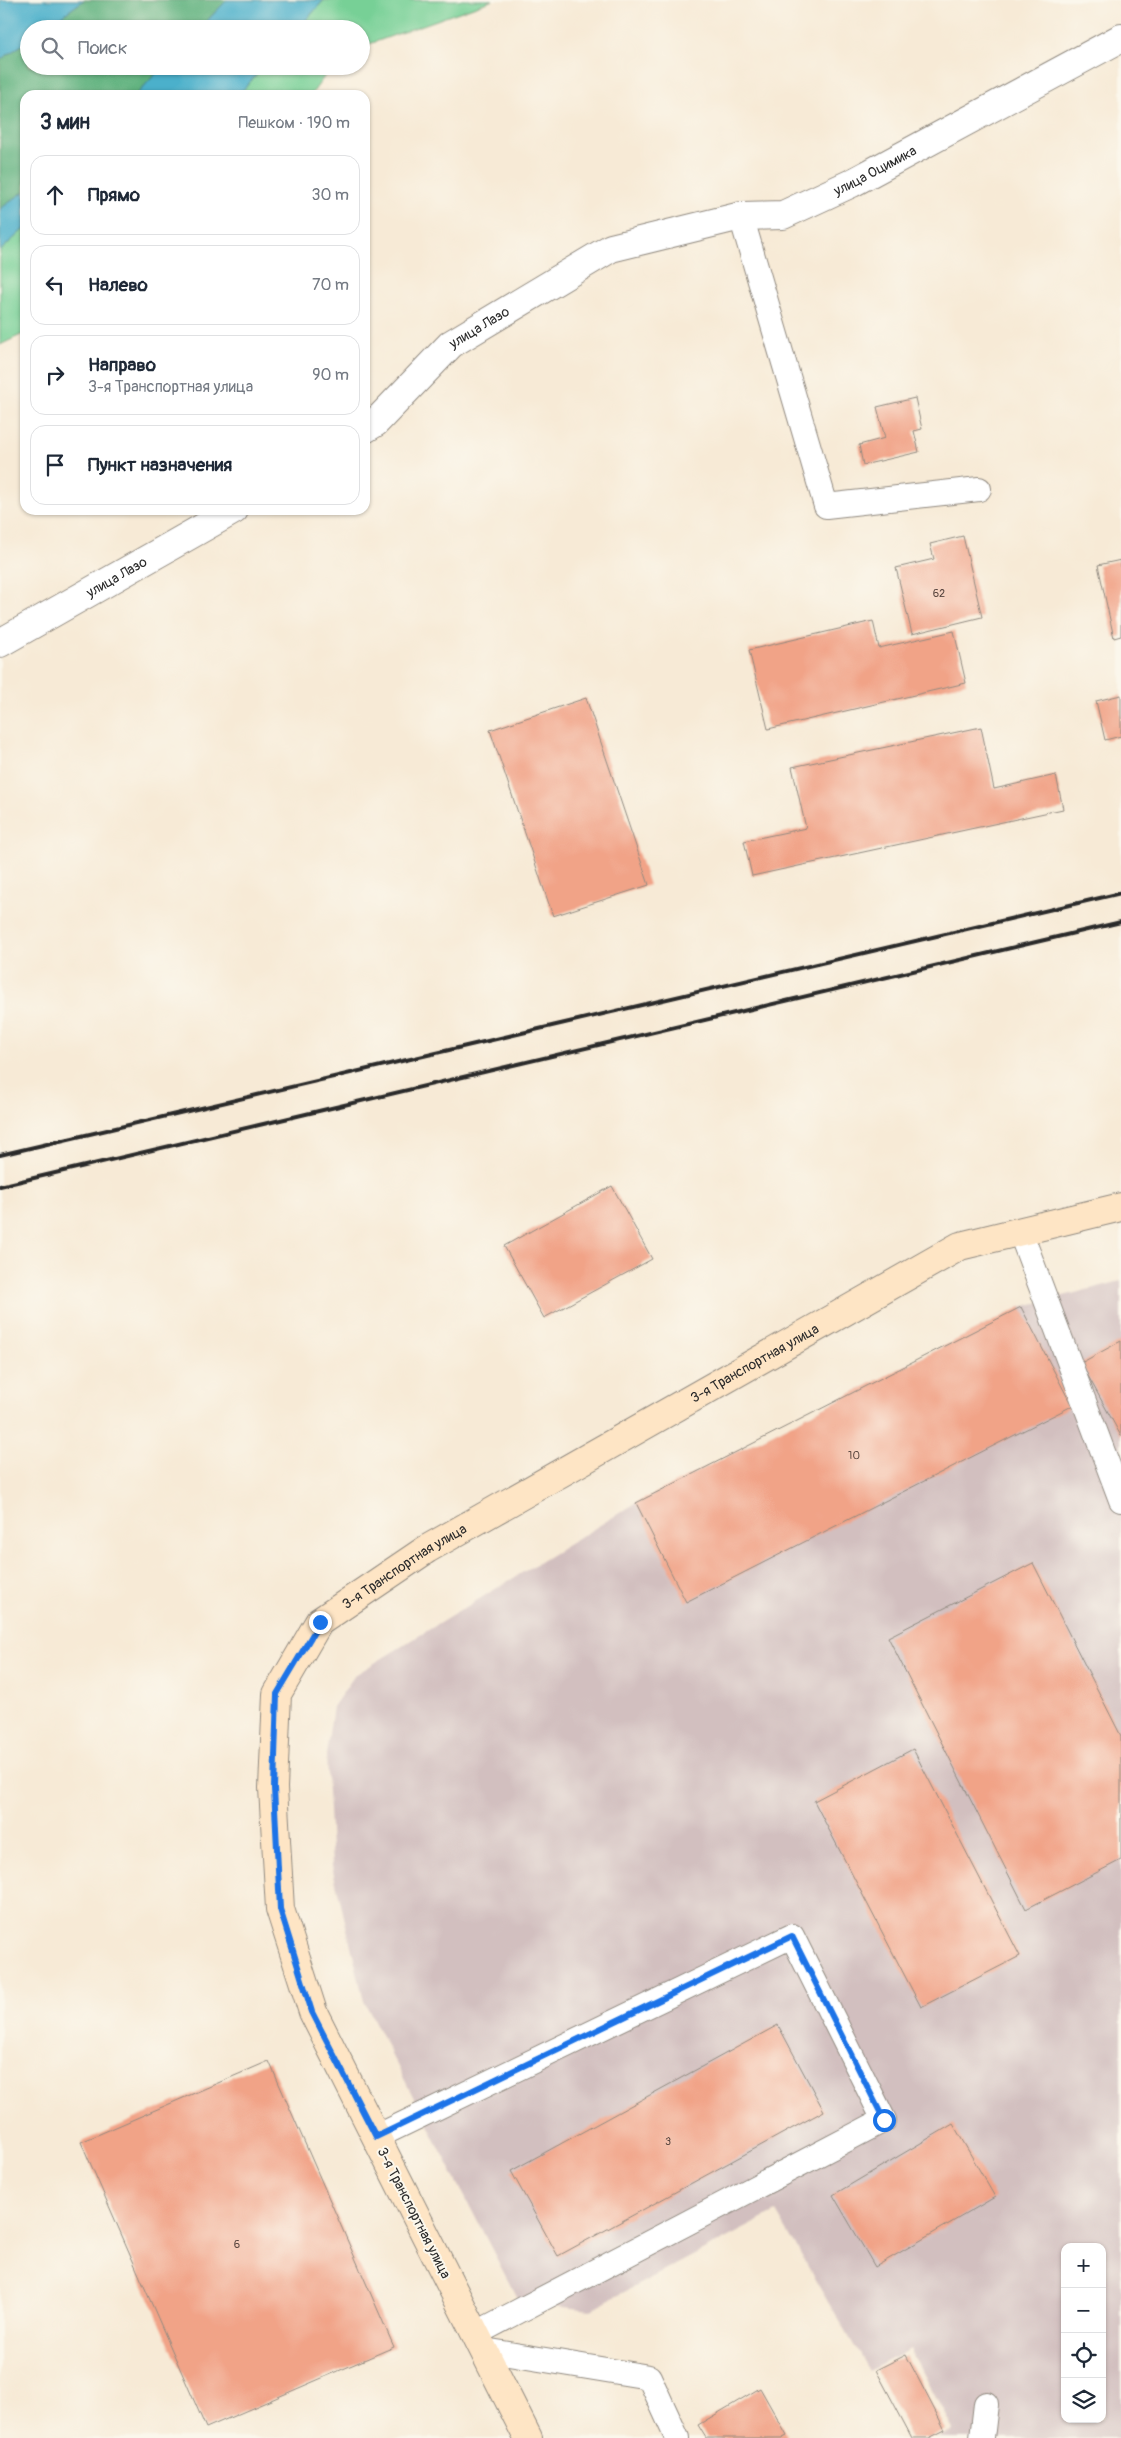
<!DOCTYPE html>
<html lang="ru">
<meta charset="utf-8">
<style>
body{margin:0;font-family:Pangolin,sans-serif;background:#f2f2f3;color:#1f2937}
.controls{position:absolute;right:15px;bottom:15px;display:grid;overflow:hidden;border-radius:10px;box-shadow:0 1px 4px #0004}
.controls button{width:45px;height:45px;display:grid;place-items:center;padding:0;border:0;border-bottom:1px solid #e0e1e3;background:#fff;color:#1f2937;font:25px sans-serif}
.stop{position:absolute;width:15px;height:15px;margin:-11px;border:4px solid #1a73e8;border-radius:50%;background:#fff}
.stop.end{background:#1a73e8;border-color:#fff;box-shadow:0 1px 5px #0008}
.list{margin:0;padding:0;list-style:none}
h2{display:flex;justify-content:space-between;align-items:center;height:65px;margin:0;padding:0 20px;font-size:21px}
h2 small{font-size:16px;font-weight:400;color:#747a83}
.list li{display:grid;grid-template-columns:32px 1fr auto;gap:15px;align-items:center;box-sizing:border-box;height:80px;margin:0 10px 10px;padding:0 10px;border:1px solid #e0e1e3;border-radius:15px}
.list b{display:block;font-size:19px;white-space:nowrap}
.list p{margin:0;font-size:16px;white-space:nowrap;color:#747a83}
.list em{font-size:16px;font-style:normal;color:#747a83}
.icon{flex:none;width:28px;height:28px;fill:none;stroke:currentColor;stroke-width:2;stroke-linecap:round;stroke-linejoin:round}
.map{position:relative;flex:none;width:1121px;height:2438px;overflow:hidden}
.search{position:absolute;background:#fff;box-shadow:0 1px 4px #0004;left:20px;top:20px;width:350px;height:55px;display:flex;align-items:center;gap:12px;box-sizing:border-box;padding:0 18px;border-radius:28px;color:#747a83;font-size:19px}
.panel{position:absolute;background:#fff;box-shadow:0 1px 4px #0004;left:20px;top:90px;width:350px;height:425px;border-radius:15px}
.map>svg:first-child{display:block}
</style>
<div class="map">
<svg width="1121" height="2438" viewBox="0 0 1121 2438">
<rect width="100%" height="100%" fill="#fbf7ec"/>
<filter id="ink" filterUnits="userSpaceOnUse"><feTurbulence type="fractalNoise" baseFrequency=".02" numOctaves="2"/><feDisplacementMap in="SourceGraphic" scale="10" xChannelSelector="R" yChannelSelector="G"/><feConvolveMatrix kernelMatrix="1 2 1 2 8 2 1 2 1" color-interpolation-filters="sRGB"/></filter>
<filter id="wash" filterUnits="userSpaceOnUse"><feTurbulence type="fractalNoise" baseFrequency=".0096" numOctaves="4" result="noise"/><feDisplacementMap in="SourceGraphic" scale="20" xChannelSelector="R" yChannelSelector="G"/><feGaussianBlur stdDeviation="1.12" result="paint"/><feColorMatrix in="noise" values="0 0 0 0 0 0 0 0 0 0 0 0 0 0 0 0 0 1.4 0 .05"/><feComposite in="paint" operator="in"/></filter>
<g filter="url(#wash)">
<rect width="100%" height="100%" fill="#f7ead6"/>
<path fill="#d2bfbf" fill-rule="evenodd" d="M 1121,1281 L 1121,2438 L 937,2438 L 953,2430 L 910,2349 L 869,2371 L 776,2212 L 590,2310 L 519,2302 L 364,2001 L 332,1866 L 326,1755 L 333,1707 L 355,1675 L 636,1503 L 1021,1307 ZM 1065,2247 L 1102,2247 L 1102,2419 L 1065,2419 Z"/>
<g fill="#77d096" stroke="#517e60">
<path d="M 324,0 L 493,0 L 361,47 L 361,29 L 298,29 Z"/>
<path d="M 264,66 L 332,66 L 311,95 L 234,95 L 243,90 Z"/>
<path d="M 25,228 L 25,333 L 0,345 L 0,251 Z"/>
</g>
<g fill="#61b27f" stroke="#466e55">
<path d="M 84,0 L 227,0 L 199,29 L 44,29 Z"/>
<path d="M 29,40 L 29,66 L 163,66 L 136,95 L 25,95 L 25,191 L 0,209 L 0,60 Z"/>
</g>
<g fill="#4cb0cb" stroke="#3c6e7b">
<path d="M 0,0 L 84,0 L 44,29 L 29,29 L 29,40 L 0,60 Z"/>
<path d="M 227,0 L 324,0 L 298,29 L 199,29 Z"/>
<path d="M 163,66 L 264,66 L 243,90 L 234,95 L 136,95 Z"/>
<path d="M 25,191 L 25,228 L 0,251 L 0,209 Z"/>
</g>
<g id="blocks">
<g fill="#f1a387">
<path d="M 915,398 L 922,429 L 914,431 L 919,452 L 863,465 L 859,445 L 885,438 L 877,407 Z"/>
<path d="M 963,536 L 982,617 L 912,634 L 896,568 L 934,559 L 930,544 Z"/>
<path d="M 1121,560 L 1121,636 L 1114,638 L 1098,565 Z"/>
<path d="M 873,621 L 879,648 L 954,631 L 966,683 L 768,729 L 749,650 Z"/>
<path d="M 1121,695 L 1121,736 L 1105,740 L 1096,701 Z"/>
<path d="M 586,698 L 649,885 L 553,916 L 490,730 Z"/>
<path d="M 981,727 L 994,789 L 1056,775 L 1063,809 L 752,876 L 744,841 L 806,828 L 792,767 Z"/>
<path d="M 612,1186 L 652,1259 L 544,1318 L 504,1246 Z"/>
<path d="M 1021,1307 L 1072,1406 L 686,1602 L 636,1503 Z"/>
<path d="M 1121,1341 L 1121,1436 L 1081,1363 Z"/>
<path d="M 1033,1563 L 1121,1736 L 1121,1860 L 1026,1909 L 888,1637 Z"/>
<path d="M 913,1749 L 1020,1956 L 921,2007 L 814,1801 Z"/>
<path d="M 778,2025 L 824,2111 L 558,2256 L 511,2171 Z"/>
<path d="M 269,2061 L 394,2347 L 206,2428 L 81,2142 Z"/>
<path d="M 953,2124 L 995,2197 L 875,2267 L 833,2195 Z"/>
<path d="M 906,2355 L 945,2430 L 929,2438 L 912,2438 L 876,2370 Z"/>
<path d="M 760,2388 L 787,2436 L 783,2438 L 706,2438 L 698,2425 Z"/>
</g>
</g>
</g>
<g filter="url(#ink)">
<use href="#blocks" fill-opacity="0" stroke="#918a80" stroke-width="1"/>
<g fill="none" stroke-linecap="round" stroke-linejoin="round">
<g stroke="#918a80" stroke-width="26">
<g id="lane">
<path d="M 741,216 L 826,506 L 979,489"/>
<path d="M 1020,1231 L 1121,1500"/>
<path d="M 376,2137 L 792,1936 L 884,2120 L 475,2334"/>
<path d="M 484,2350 L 649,2377 L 677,2438"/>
<path d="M 982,2438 L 986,2404"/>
</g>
</g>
<g stroke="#918a80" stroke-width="30">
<g id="street">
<path id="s1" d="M 365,429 L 375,423 L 451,344 L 611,248 L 741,216 L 783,215 L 852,183 L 1121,38"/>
<path id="s2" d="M 0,643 L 234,510"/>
</g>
</g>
<g stroke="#918a80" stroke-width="30">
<g id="secondary">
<path id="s3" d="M 528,2438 L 313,2012 L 280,1909 L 273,1788 L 277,1694 L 319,1622 L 427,1549 L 960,1246 L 1121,1207"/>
</g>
</g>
<use href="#lane" stroke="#fff" stroke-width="24"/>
<use href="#street" stroke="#fff" stroke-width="28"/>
<use href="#secondary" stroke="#fee5c5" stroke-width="28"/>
<g stroke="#2b2b2b" stroke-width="4">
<path d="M 0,1155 L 1121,893"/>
<path d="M 0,1186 L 1121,922"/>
</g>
</g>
</g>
<g fill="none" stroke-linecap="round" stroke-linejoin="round" filter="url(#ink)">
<path stroke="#1a73e8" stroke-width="6" d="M 320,1622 L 277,1694 L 274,1788 L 280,1909 L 312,2012 L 376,2137 L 792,1936 L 884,2120"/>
</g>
<g text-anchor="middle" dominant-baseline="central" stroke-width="4" stroke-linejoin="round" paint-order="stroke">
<g font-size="11" fill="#5c4942">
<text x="939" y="593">62</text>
<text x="854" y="1455">10</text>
<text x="668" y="2141">3</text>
<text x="237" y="2244">6</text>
</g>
<g font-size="14" fill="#2b2b2b" stroke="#fbf7ec">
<text stroke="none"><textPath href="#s1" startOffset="586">улица Оцимика</textPath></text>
<text stroke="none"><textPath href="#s1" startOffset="154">улица Лазо</textPath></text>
<text stroke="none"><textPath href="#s2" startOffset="134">улица Лазо</textPath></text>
<text stroke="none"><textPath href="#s3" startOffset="1391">3-я Транспортная улица</textPath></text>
<text stroke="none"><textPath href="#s3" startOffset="986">3-я Транспортная улица</textPath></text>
<text transform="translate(414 2213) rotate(63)">3-я Транспортная улица</text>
</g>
</g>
</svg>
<div class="controls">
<button>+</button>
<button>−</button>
<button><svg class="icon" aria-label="locate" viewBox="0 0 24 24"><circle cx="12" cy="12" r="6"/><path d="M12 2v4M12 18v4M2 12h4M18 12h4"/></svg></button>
<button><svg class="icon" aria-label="layers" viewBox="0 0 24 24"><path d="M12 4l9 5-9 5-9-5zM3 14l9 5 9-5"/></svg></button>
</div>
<div class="stop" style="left:884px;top:2120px"></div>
<div class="stop end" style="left:320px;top:1622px"></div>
<div class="search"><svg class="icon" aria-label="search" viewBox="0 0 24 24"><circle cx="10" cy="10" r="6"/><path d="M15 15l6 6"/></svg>Поиск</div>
<section class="panel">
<h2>3 мин<small>Пешком · 190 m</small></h2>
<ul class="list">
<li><svg class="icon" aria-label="ahead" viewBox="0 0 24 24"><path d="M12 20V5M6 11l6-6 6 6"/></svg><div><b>Прямо</b></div><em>30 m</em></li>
<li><svg class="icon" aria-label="left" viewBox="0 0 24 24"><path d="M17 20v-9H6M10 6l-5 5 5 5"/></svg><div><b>Налево</b></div><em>70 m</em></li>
<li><svg class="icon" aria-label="right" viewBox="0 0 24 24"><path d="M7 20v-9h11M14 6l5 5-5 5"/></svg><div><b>Направо</b><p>3-я Транспортная улица</p></div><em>90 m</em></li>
<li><svg class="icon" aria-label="arrive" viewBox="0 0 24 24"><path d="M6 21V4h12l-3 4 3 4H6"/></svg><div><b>Пункт назначения</b></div></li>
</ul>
</section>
</div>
